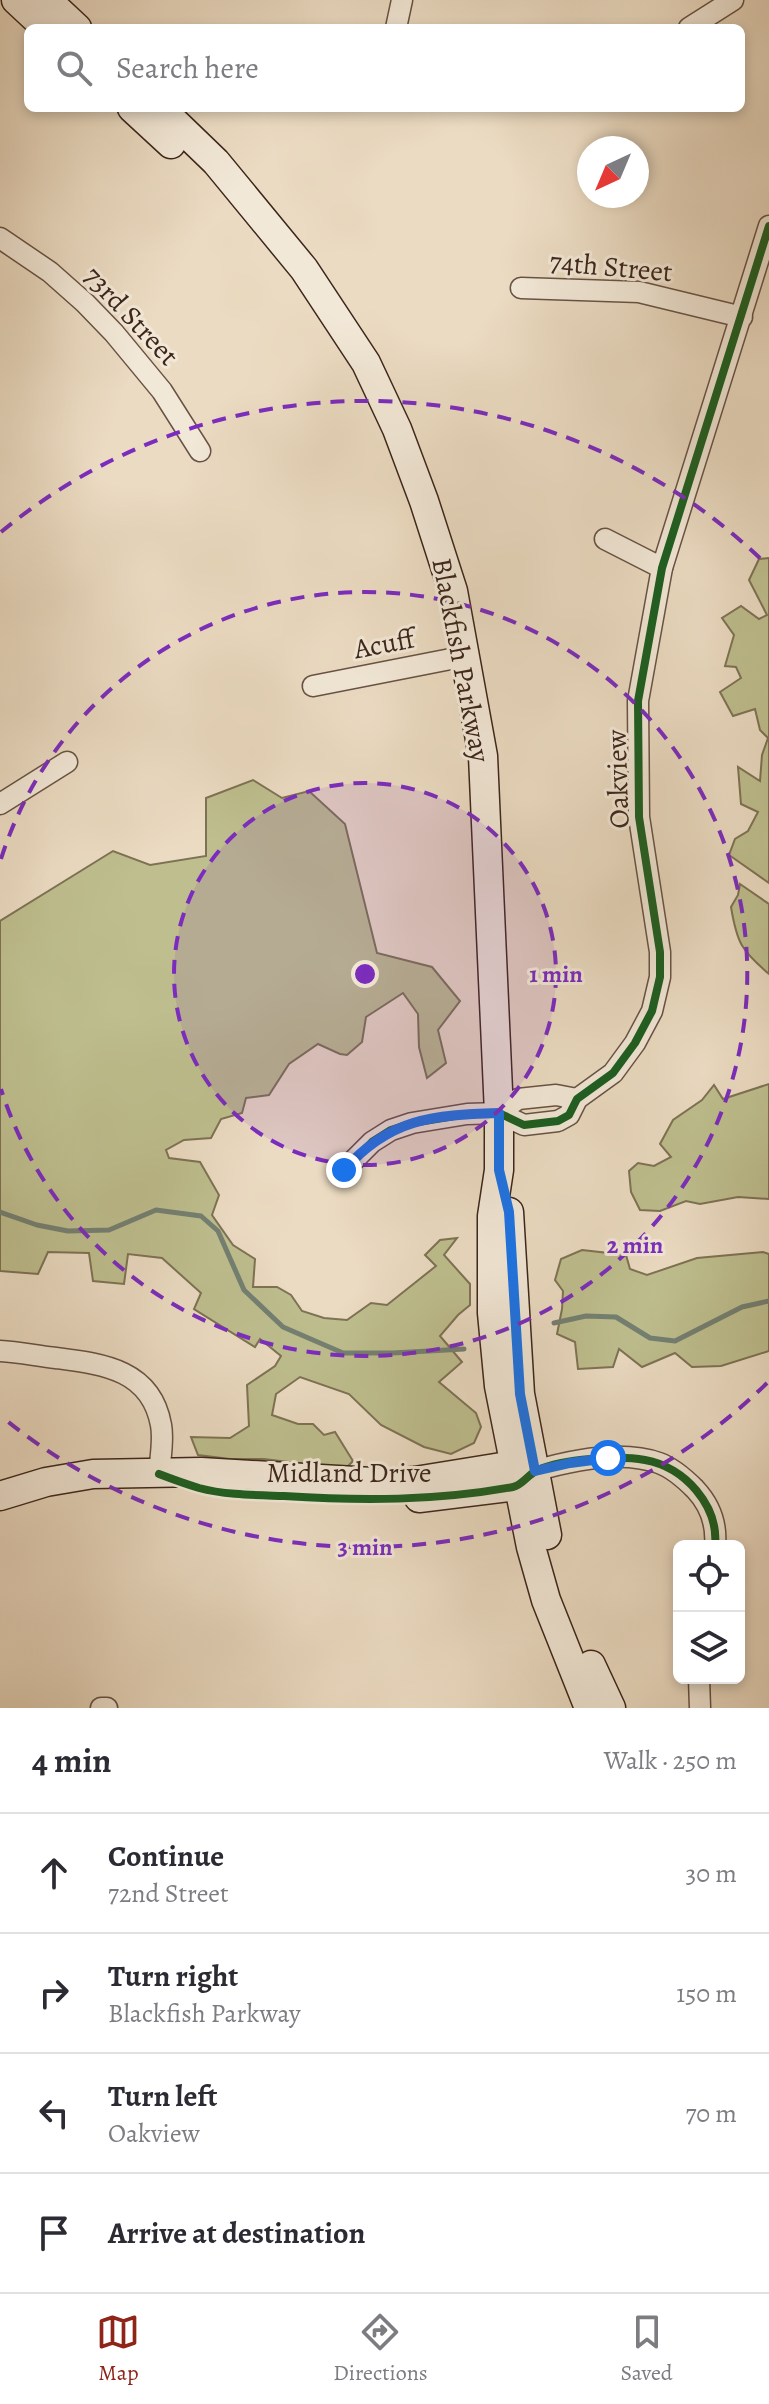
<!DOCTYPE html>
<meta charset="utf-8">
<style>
body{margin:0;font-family:Alegreya,serif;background:#f2f2f3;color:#2b2b33}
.controls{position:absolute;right:24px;bottom:24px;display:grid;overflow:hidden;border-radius:12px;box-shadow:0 4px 12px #0003}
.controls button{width:72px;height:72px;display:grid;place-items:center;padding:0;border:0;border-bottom:2px solid #e1e1e2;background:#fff;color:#2b2b33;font:40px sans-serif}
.compass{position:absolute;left:577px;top:136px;width:72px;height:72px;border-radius:50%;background:#fff;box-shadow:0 4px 12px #0003;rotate:224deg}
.stop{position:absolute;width:24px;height:24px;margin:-18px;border:6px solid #1a73e8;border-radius:50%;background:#fff}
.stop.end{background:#1a73e8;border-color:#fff;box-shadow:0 2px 8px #0008}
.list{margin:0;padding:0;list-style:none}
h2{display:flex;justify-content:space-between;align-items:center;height:104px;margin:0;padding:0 32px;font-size:34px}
h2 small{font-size:26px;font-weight:400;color:#7c7c81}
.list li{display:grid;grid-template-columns:52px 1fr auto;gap:24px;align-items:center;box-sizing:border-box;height:120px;padding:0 32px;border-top:2px solid #e1e1e2}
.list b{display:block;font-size:30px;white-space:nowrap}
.list p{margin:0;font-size:26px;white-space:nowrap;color:#7c7c81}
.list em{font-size:26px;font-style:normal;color:#7c7c81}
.icon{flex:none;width:44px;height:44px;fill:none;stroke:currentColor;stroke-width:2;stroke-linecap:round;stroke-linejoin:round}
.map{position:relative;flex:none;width:769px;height:1708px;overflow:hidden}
.search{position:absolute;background:#fff;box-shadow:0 4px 12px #0003;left:24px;right:24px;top:24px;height:88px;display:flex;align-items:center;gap:20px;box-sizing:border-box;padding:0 28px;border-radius:12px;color:#7c7c81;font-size:30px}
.sheet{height:584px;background:#fff}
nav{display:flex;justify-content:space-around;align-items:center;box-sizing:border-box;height:112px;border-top:2px solid #e1e1e2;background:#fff;font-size:22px;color:#7c7c81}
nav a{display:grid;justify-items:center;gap:4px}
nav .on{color:#8f2418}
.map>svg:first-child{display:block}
</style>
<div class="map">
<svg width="769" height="1708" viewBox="0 0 769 1708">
<rect width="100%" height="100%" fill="#ebdbc2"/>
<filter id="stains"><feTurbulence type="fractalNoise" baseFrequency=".0025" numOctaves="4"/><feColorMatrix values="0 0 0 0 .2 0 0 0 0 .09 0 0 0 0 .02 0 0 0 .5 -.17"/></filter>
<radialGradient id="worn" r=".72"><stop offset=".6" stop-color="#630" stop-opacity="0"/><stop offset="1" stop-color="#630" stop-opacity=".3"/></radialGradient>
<g fill="#bebe8e" stroke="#7d7254" stroke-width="2">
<path d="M 769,558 L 769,883 L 729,855 L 735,839 L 748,831 L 758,812 L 741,804 L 738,767 L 760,781 L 762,755 L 768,738 L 760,730 L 755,709 L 733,716 L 720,692 L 741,678 L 736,667 L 725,666 L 734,635 L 722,618 L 741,606 L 759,619 L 767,615 L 749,580 L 759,559 Z"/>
<path d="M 253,780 L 282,798 L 309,791 L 345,824 L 377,953 L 432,967 L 460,1001 L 438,1030 L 446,1063 L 427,1078 L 419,1047 L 418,1014 L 403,993 L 366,1017 L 362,1042 L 347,1055 L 340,1054 L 318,1044 L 289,1064 L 269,1095 L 246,1098 L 242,1113 L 221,1119 L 211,1138 L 184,1140 L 166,1150 L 169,1158 L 200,1162 L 219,1195 L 212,1215 L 233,1245 L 255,1259 L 253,1287 L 277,1287 L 291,1295 L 302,1311 L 324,1318 L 347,1320 L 371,1303 L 387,1305 L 436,1266 L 425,1255 L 440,1240 L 457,1238 L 444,1255 L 470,1284 L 470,1305 L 458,1315 L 440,1336 L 462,1362 L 439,1382 L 476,1413 L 481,1427 L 474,1443 L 451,1454 L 424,1447 L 381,1425 L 349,1394 L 300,1377 L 276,1394 L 272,1415 L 298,1424 L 313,1424 L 324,1435 L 335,1432 L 353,1461 L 345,1469 L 264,1459 L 230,1459 L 198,1455 L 191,1437 L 230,1438 L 249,1426 L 247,1385 L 275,1366 L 281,1356 L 260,1339 L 255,1347 L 194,1309 L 201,1293 L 162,1258 L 128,1254 L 124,1284 L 93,1281 L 89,1253 L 48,1252 L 38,1274 L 0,1271 L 0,921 L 113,851 L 150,865 L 206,856 L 206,798 Z"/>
<path d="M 740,884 L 769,904 L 769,974 C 741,950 737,943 731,907 L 738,895 Z"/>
<path d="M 769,1084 L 769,1199 L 738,1197 L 700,1204 L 686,1201 L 660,1211 L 640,1210 L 631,1192 L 629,1171 L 638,1163 L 654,1166 L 671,1157 L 660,1144 L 673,1120 L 702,1100 L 714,1085 L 723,1099 Z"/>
<path d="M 582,1250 L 626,1255 L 630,1269 L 647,1275 L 697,1258 L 763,1252 L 769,1254 L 769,1351 L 721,1366 L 692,1367 L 675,1353 L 642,1367 L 619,1349 L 613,1367 L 578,1369 L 575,1342 L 557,1334 L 562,1309 L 563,1291 L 555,1280 L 561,1259 Z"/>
</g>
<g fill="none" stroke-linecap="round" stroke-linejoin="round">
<g stroke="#748072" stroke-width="5">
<path d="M 0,1212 L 37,1225 L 68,1231 L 109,1230 L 156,1210 L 201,1216 L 218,1231 L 244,1290 L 283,1327 L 343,1353 L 393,1353 L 464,1349"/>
<path d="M 554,1323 L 586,1316 L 616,1317 L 650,1338 L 675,1341 L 742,1307 L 769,1301"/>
</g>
<g stroke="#685245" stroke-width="23">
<g id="street">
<path d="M 396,28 L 402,0"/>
<path d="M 689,28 L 733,0"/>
<path d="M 0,238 L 50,272 L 85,303 L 114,333 L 162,391 L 200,451"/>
<path d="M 521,288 L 639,292 L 742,317"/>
<path d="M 605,539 L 662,568"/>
<path d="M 313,686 L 466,656"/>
<path d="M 0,804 L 67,762"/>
<path d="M 499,1113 L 518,1099 L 556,1095 L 577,1099"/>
<path d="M 344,1170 L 372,1142 L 391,1130 L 412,1123 L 467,1114 L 499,1113 L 524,1125 L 558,1121 L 569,1115 L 577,1099 L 613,1073 L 635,1043 L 652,1011 L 660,977 L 660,952 L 639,817 L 638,701 L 662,568 L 769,226"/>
<path d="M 0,1351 C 19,1352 37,1356 56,1358 C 102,1364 151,1369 161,1425 C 164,1440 160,1459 159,1474"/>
<path d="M 535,1471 C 572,1460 622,1450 659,1463 C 673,1468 685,1479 695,1489 C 710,1505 717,1524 715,1546"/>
<path d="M 699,1678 L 700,1708"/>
<path d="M 101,1708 L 107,1708"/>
</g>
</g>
<g stroke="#3c251b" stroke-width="31">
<g id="secondary">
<path d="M 16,0 L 46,28"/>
<path d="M 47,0 L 77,28"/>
<path d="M 132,108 L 171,144"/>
<path d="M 160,108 L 216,162 L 304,269 L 366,363 L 397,429 L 424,501 L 453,591 L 483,756 L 499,1113 L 499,1170 L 492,1216 L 492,1313 L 499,1386 L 531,1547 L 546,1600 L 589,1708"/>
<path d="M 509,1212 L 520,1394 L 547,1535"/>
<path d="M 0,1496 L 46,1482 L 93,1474 L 201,1472 L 389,1483 L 415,1481 L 514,1465 L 531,1470"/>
<path d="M 419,1498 L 518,1486 L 532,1474"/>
<path d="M 591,1665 L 611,1708"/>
</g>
</g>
<use href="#street" stroke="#f2e8d7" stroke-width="20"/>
<use href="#secondary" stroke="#f2e8d7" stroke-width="28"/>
<g stroke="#f2e8d7" stroke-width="13">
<g id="cycleway">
<path d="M 344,1170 L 372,1142 L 391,1130 L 412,1123 L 467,1114 L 499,1113 L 524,1125 L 558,1121 L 569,1115 L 577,1099 L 613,1073 L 635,1043 L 652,1011 L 660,977 L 660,952 L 639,817 L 638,701 L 662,568 L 769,226"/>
<path d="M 159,1474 C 172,1479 186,1484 199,1488 C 225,1495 256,1495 284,1496 C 361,1501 436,1501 513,1487 C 523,1485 528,1474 538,1470 C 563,1459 618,1455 645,1460 C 685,1467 719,1506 715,1546"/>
</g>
</g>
<use href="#cycleway" stroke="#1b5e20" stroke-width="8"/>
</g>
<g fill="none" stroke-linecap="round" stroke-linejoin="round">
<path stroke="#1a73e8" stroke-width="10" d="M 344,1170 C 390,1118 433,1115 499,1113 L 499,1170 L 509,1212 L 520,1394 L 535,1471 L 570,1463 L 608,1458"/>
</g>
<circle cx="365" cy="974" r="191" fill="#7b2cbf" fill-opacity=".12"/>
<g fill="none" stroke="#7b2cbf" stroke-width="4" stroke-dasharray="14 10">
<circle cx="365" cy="974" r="191"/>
<path d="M1 859A382 382 0 1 1 1 1089"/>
<path d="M767 1383A573 573 0 0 1 1 1416M1 532A573 573 0 0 1 767 565"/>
</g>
<g text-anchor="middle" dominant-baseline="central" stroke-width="6" stroke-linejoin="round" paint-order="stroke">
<g font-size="28" fill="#3c251b" stroke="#f2e8d7">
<text transform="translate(611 267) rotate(5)">74th Street</text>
<text transform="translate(131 316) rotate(47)">73rd Street</text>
<text transform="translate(384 644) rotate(-11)">Acuff</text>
<text transform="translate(461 660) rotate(79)">Blackfish Parkway</text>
<text transform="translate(618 779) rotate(-92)">Oakview</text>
<text x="349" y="1473">Midland Drive</text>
</g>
</g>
<circle cx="365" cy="974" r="12" fill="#7b2cbf" stroke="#f2e8d7" stroke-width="4"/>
<g font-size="24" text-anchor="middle" font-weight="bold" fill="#7b2cbf" stroke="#f2e8d7" stroke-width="6" stroke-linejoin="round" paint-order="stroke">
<text x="556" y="982">1 min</text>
<text x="635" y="1253">2 min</text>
<text x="365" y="1555">3 min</text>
</g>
<rect width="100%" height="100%" filter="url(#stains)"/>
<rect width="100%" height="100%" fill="url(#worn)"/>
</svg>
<div class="controls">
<button><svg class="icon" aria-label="locate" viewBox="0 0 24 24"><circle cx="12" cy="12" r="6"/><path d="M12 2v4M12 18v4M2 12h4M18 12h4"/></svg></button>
<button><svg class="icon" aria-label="layers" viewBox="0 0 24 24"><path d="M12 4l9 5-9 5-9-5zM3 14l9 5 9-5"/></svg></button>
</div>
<svg class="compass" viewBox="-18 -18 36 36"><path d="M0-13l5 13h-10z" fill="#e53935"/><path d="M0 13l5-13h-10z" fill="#7c7c81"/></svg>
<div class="stop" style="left:608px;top:1458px"></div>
<div class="stop end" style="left:344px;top:1170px"></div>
<div class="search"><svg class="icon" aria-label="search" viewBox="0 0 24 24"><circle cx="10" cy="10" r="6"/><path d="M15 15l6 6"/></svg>Search here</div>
</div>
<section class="sheet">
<h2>4 min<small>Walk · 250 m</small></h2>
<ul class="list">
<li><svg class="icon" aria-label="ahead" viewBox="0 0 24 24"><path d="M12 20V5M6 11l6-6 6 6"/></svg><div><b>Continue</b><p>72nd Street</p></div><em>30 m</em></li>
<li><svg class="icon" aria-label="right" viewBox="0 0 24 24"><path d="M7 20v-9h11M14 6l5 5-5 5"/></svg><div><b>Turn right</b><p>Blackfish Parkway</p></div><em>150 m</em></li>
<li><svg class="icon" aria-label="left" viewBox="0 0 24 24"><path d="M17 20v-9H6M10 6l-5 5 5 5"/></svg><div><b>Turn left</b><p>Oakview</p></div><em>70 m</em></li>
<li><svg class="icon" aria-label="arrive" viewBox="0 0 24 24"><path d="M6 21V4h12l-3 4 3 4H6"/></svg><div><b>Arrive at destination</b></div></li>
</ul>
</section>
<nav>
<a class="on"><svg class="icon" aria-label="map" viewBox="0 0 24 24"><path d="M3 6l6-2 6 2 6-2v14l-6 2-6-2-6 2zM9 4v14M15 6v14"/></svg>Map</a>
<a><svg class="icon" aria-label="directions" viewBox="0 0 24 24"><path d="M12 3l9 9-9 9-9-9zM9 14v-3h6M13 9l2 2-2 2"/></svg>Directions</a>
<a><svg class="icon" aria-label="saved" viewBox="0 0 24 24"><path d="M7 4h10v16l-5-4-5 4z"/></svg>Saved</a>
</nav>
